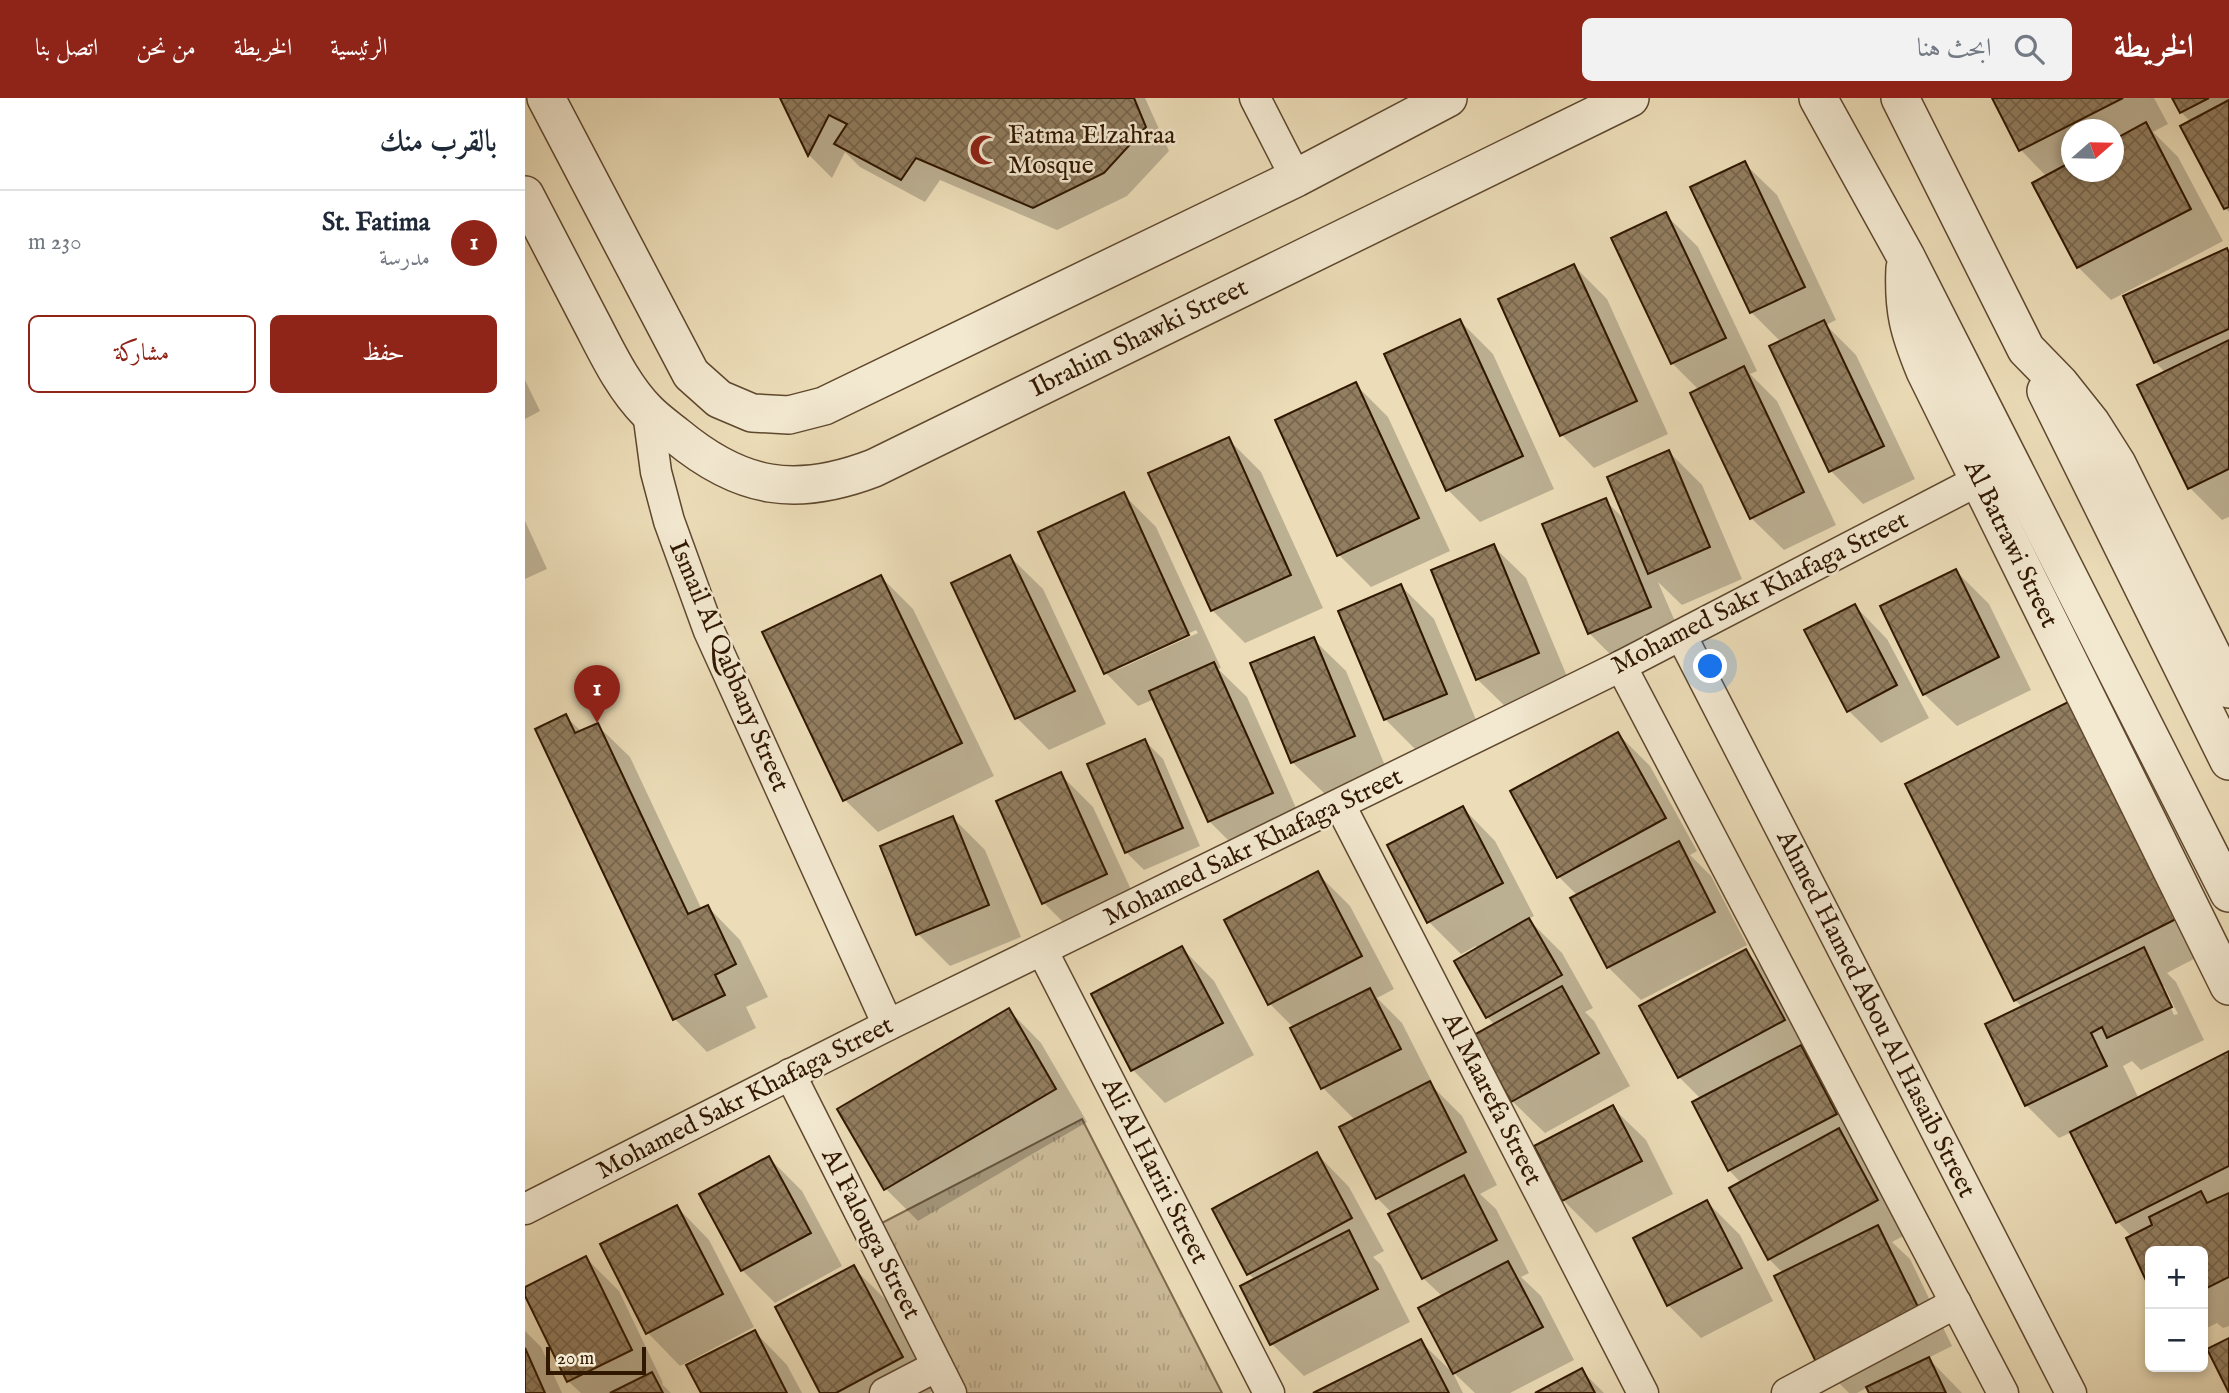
<!DOCTYPE html>
<html lang="ar">
<meta charset="utf-8">
<style>
body{margin:0;font-family:"IM FELL English",Amiri,serif;background:#f2f2f3;color:#1f2937;direction:rtl}
.controls{position:absolute;right:21px;bottom:21px;display:grid;overflow:hidden;border-radius:10px;box-shadow:0 4px 10px #0003}
.controls button{width:63px;height:63px;display:grid;place-items:center;padding:0;border:0;border-bottom:2px solid #e0e1e3;background:#fff;color:#1f2937;font:35px sans-serif}
.compass{position:absolute;left:1536px;top:21px;width:63px;height:63px;border-radius:50%;background:#fff;box-shadow:0 4px 10px #0003;rotate:70deg}
.scale{position:absolute;left:21px;bottom:18px;width:100px;box-sizing:border-box;padding-left:7px;border:4px solid #301700;border-top:0;font-size:19px;line-height:24px;white-space:nowrap;color:#301700;-webkit-text-stroke:5px #f3e9d1;paint-order:stroke}
.you{position:absolute;left:1186px;top:569px;width:24px;height:24px;margin:-18px;border:5px solid #fff;border-radius:50%;background:#1a73e8;box-shadow:0 0 0 10px #1a73e833}
.badge{display:grid;place-items:center;width:46px;height:46px;border-radius:50%;background:#8f2418;color:#fff;font-size:23px;font-weight:700}
.pin{position:absolute;translate:-50% -58px;filter:drop-shadow(0 2px 4px #0008)}
.pin::after{content:'';position:absolute;top:37px;width:24px;height:21px;background:inherit;clip-path:polygon(0 0,100% 0,50% 100%)}
.list{margin:0;padding:0;list-style:none}
h2{display:flex;justify-content:space-between;align-items:center;height:91px;margin:0;padding:0 28px;font-size:30px}
h2 small{font-size:23px;font-weight:400;color:#747a83}
.list li{display:grid;grid-template-columns:46px 1fr auto;gap:21px;align-items:center;box-sizing:border-box;height:105px;padding:0 28px;border-top:2px solid #e0e1e3}
.list b{display:block;font-size:26px;white-space:nowrap}
.list p{margin:0;font-size:23px;white-space:nowrap;color:#747a83}
.list em{font-size:23px;font-style:normal;color:#747a83}
.actions{display:flex;gap:14px;padding:21px 28px}
.actions a{flex:1;padding:16px 0;border:2px solid #8f2418;border-radius:10px;text-align:center;font-size:24px;color:#8f2418}
.actions .main{background:#8f2418;color:#fff}
.icon{flex:none;width:38px;height:38px;fill:none;stroke:currentColor;stroke-width:2;stroke-linecap:round;stroke-linejoin:round}
.map{position:relative;flex:none;width:1704px;height:1295px;overflow:hidden;direction:ltr}
header{display:flex;align-items:center;gap:42px;box-sizing:border-box;height:98px;padding:0 35px;background:#8f2418;color:#fff}
header strong{font-size:33px}
nav{display:flex;gap:38px;margin-inline-start:auto;font-size:24px}
.search{width:490px;height:63px;background:#f2f2f3;display:flex;align-items:center;gap:18px;box-sizing:border-box;padding:0 24px;border-radius:10px;color:#747a83;font-size:26px}
main{display:flex}
aside{flex:1;background:#fff}
.map>svg:first-child{display:block}
</style>
<header>
<strong>الخريطة</strong>
<div class="search"><svg class="icon" aria-label="search" viewBox="0 0 24 24"><circle cx="10" cy="10" r="6"/><path d="M15 15l6 6"/></svg>ابحث هنا</div>
<nav><a>الرئيسية</a><a>الخريطة</a><a>من نحن</a><a>اتصل بنا</a></nav>
</header>
<main>
<div class="map">
<svg width="1704" height="1295" viewBox="0 0 1704 1295">
<defs>
<pattern id="grass-tufts" width="24" height="20" patternUnits="userSpaceOnUse" patternTransform="scale(1.75)"><rect width="24" height="20" fill="#cb9"/><path d="M3 7l-1-3M5 7V3M7 7l1-3M15 17l-1-3M17 17v-4M19 17l1-3" fill="none" stroke="#b0a082"/></pattern>
<pattern id="building-cross-hatch" width="8" height="8" patternUnits="userSpaceOnUse" patternTransform="scale(1.75)"><rect width="8" height="8" fill="#927e60"/><path d="M0 0l8 8M0 8l8-8" fill="none" stroke="#78664d"/></pattern>
</defs>
<rect width="100%" height="100%" fill="#ecddb8"/>
<filter id="stains"><feTurbulence type="fractalNoise" baseFrequency=".00286" numOctaves="4"/><feColorMatrix values="0 0 0 0 .2 0 0 0 0 .09 0 0 0 0 .02 0 0 0 .5 -.17"/></filter>
<radialGradient id="worn" r=".72"><stop offset=".6" stop-color="#630" stop-opacity="0"/><stop offset="1" stop-color="#630" stop-opacity=".3"/></radialGradient>
<path fill="url(#grass-tufts)" stroke="#7e694c" stroke-width="2" d="M 557,1021 L 697,1295 L 435,1295 L 353,1127 Z"/>
<g fill="#0003" fill-rule="evenodd">
<path d="M 257,0 L 620,0 L 644,53 L 602,98 L 532,132 L 415,82 L 400,104 L 335,69 L 320,54 L 307,80 L 284,57 Z"/>
<path d="M 1469,0 L 1629,0 L 1643,26 L 1628,34 L 1653,59 L 1698,143 L 1586,202 L 1553,169 L 1510,85 L 1522,79 L 1496,52 ZM 1546,32 L 1588,32 L 1588,74 L 1546,74 Z"/>
<path d="M 1649,0 L 1704,0 L 1704,114 L 1700,110 L 1666,24 L 1656,14 Z"/>
<path d="M 1219,65 L 1252,97 L 1311,222 L 1301,227 L 1331,257 L 1390,381 L 1338,406 L 1306,373 L 1256,244 L 1226,214 Z"/>
<path d="M 1140,116 L 1173,149 L 1232,273 L 1225,276 L 1252,303 L 1311,427 L 1259,452 L 1226,420 L 1174,292 L 1147,265 L 1088,141 Z"/>
<path d="M 1702,153 L 1704,155 L 1704,419 L 1697,422 L 1665,390 L 1641,275 L 1630,264 Z"/>
<path d="M 1049,168 L 1082,201 L 1143,336 L 1069,370 L 1037,337 Z"/>
<path d="M 935,223 L 968,256 L 1029,391 L 955,424 L 923,392 Z"/>
<path d="M 0,282 L 15,313 L 0,321 Z"/>
<path d="M 831,287 L 863,319 L 925,453 L 846,489 L 814,457 Z"/>
<path d="M 703,341 L 736,374 L 798,510 L 720,545 L 687,512 Z"/>
<path d="M 1144,354 L 1177,387 L 1217,481 L 1157,507 L 1133,484 L 1158,542 L 1097,568 L 1064,535 L 1080,402 L 1103,425 Z"/>
<path d="M 598,396 L 631,429 L 696,570 L 693,571 L 722,599 L 779,728 L 717,756 L 684,723 L 629,601 L 613,608 L 581,575 L 516,435 ZM 671,532 L 673,535 L 592,572 L 592,568 Z"/>
<path d="M 0,423 L 22,471 L 0,481 Z"/>
<path d="M 968,448 L 1001,480 L 1046,588 L 985,613 L 952,581 Z"/>
<path d="M 485,459 L 518,491 L 581,626 L 524,652 L 492,620 Z"/>
<path d="M 1431,473 L 1464,506 L 1506,592 L 1432,628 L 1399,596 Z"/>
<path d="M 356,479 L 388,511 L 469,678 L 353,734 L 320,702 Z"/>
<path d="M 876,488 L 909,521 L 954,629 L 893,654 L 860,621 Z"/>
<path d="M 1330,508 L 1362,541 L 1404,620 L 1356,645 L 1323,612 Z"/>
<path d="M 788,541 L 821,573 L 861,670 L 800,696 L 767,664 Z"/>
<path d="M 1545,606 L 1684,853 L 1642,875 L 1651,884 L 1679,942 L 1616,972 L 1607,963 L 1598,968 L 1614,1001 L 1704,955 L 1704,1228 L 1698,1230 L 1692,1225 L 1678,1232 L 1678,1153 L 1625,1153 L 1625,1187 L 1603,1141 L 1607,1139 L 1593,1124 L 1547,1034 L 1534,1040 L 1501,1007 L 1498,910 L 1490,902 ZM 1636,888 L 1639,888 L 1653,916 L 1649,917 Z"/>
<path d="M 40,618 L 57,634 L 72,627 L 105,659 L 177,812 L 183,809 L 215,842 L 243,899 L 221,909 L 231,930 L 182,954 L 150,921 L 12,631 Z"/>
<path d="M 1093,636 L 1125,668 L 1172,753 L 1165,757 L 1186,778 L 1222,847 L 1116,902 L 1083,869 L 1053,798 L 1034,779 Z"/>
<path d="M 620,643 L 638,661 L 675,748 L 619,772 L 601,754 Z"/>
<path d="M 535,676 L 568,709 L 614,809 L 551,837 L 519,805 Z"/>
<path d="M 938,710 L 970,743 L 1009,818 L 1003,821 L 1037,855 L 1068,910 L 1060,914 L 1069,923 L 1105,988 L 1020,1035 L 987,1003 L 970,927 L 962,919 L 951,848 L 936,856 L 904,824 Z"/>
<path d="M 428,720 L 460,752 L 496,839 L 425,868 L 393,836 Z"/>
<path d="M 792,775 L 825,808 L 869,891 L 852,900 L 877,925 L 907,984 L 904,985 L 937,1018 L 972,1087 L 955,1096 L 971,1111 L 1004,1175 L 996,1179 L 1016,1198 L 1049,1262 L 985,1295 L 950,1295 L 929,1275 L 918,1199 L 898,1180 L 868,1116 L 852,1100 L 831,1023 L 798,990 L 768,931 L 769,930 L 745,906 L 701,823 Z"/>
<path d="M 657,850 L 689,883 L 729,957 L 640,1005 L 608,972 Z"/>
<path d="M 1220,853 L 1253,885 L 1384,1135 L 1367,1144 L 1385,1161 L 1427,1248 L 1403,1260 L 1437,1295 L 1346,1295 L 1343,1289 L 1332,1295 L 1324,1295 L 1294,1265 L 1258,1175 L 1244,1161 L 1216,1085 L 1204,1072 L 1169,1004 L 1176,1001 L 1154,979 L 1116,909 Z"/>
<path d="M 484,912 L 516,945 L 562,1024 L 393,1123 L 360,1090 Z"/>
<path d="M 1088,1010 L 1121,1042 L 1148,1096 L 1071,1135 L 1038,1102 L 1011,1049 Z"/>
<path d="M 792,1056 L 824,1089 L 859,1153 L 848,1159 L 856,1167 L 885,1224 L 779,1278 L 747,1246 L 730,1182 L 724,1176 Z"/>
<path d="M 244,1060 L 277,1093 L 317,1168 L 250,1205 L 217,1172 Z"/>
<path d="M 1182,1104 L 1215,1137 L 1248,1203 L 1176,1240 L 1143,1207 Z"/>
<path d="M 152,1109 L 184,1142 L 229,1229 L 155,1268 L 123,1235 Z"/>
<path d="M 61,1160 L 94,1193 L 138,1285 L 137,1286 L 146,1295 L 56,1295 L 43,1283 L 0,1191 Z"/>
<path d="M 328,1169 L 361,1202 L 409,1292 L 404,1295 L 297,1295 Z"/>
<path d="M 0,1233 L 16,1249 L 37,1295 L 0,1295 Z"/>
<path d="M 230,1234 L 262,1267 L 277,1295 L 178,1295 Z"/>
<path d="M 895,1243 L 928,1275 L 938,1295 L 792,1295 Z"/>
<path d="M 1056,1272 L 1079,1295 L 1014,1295 Z"/>
</g>
<g fill="url(#building-cross-hatch)" stroke="#301700" stroke-width="2">
<path d="M 255,0 L 609,0 L 621,29 L 579,75 L 508,110 L 391,60 L 376,82 L 309,46 L 322,26 L 304,17 L 283,58 Z"/>
<path d="M 1467,0 L 1598,0 L 1494,53 Z"/>
<path d="M 1647,0 L 1684,0 L 1655,15 Z"/>
<path d="M 1704,2 L 1704,109 L 1699,111 L 1655,28 Z"/>
<path d="M 1621,24 L 1666,111 L 1552,170 L 1507,85 L 1546,64 L 1546,74 L 1588,74 L 1588,42 Z"/>
<path d="M 1220,63 L 1280,189 L 1225,215 L 1165,89 Z"/>
<path d="M 1141,114 L 1201,240 L 1146,266 L 1086,140 Z"/>
<path d="M 1702,150 L 1704,155 L 1704,231 L 1629,265 L 1598,198 Z"/>
<path d="M 1049,166 L 1112,303 L 1035,338 L 973,201 Z"/>
<path d="M 935,221 L 998,358 L 921,393 L 859,256 Z"/>
<path d="M 1299,222 L 1359,348 L 1304,374 L 1244,248 Z"/>
<path d="M 1704,242 L 1704,371 L 1663,391 L 1612,287 Z"/>
<path d="M 1219,268 L 1279,394 L 1225,421 L 1165,295 Z"/>
<path d="M 831,284 L 894,420 L 812,458 L 750,322 Z"/>
<path d="M 704,339 L 766,477 L 686,513 L 623,375 Z"/>
<path d="M 1144,352 L 1185,449 L 1123,476 L 1082,379 Z"/>
<path d="M 599,394 L 664,537 L 579,576 L 513,434 Z"/>
<path d="M 1081,400 L 1126,509 L 1063,536 L 1017,426 Z"/>
<path d="M 969,446 L 1014,555 L 951,582 L 906,472 Z"/>
<path d="M 485,457 L 550,593 L 490,621 L 426,485 Z"/>
<path d="M 1431,471 L 1474,559 L 1398,597 L 1355,508 Z"/>
<path d="M 356,477 L 437,645 L 318,703 L 237,534 Z"/>
<path d="M 876,486 L 922,596 L 859,622 L 813,513 Z"/>
<path d="M 1330,506 L 1372,587 L 1322,614 L 1279,532 Z"/>
<path d="M 789,539 L 830,638 L 766,665 L 725,565 Z"/>
<path d="M 689,564 L 748,695 L 683,724 L 624,593 Z"/>
<path d="M 1545,603 L 1653,820 L 1489,903 L 1380,686 Z"/>
<path d="M 41,616 L 50,635 L 73,625 L 163,816 L 183,807 L 211,866 L 190,877 L 200,897 L 148,922 L 10,631 Z"/>
<path d="M 1093,634 L 1141,720 L 1032,780 L 985,693 Z"/>
<path d="M 620,641 L 658,730 L 600,755 L 562,666 Z"/>
<path d="M 536,674 L 582,776 L 517,806 L 471,703 Z"/>
<path d="M 938,708 L 978,785 L 902,825 L 862,747 Z"/>
<path d="M 428,718 L 464,807 L 391,837 L 355,748 Z"/>
<path d="M 1154,743 L 1190,814 L 1082,870 L 1045,800 Z"/>
<path d="M 793,773 L 837,858 L 743,907 L 699,822 Z"/>
<path d="M 1004,820 L 1037,877 L 961,920 L 929,863 Z"/>
<path d="M 657,848 L 698,925 L 606,973 L 566,896 Z"/>
<path d="M 1619,849 L 1647,909 L 1582,940 L 1577,929 L 1566,935 L 1582,968 L 1500,1008 L 1460,926 Z"/>
<path d="M 1221,851 L 1260,922 L 1153,980 L 1114,908 Z"/>
<path d="M 1037,888 L 1074,955 L 986,1004 L 949,937 Z"/>
<path d="M 845,890 L 876,951 L 796,991 L 765,930 Z"/>
<path d="M 484,910 L 531,991 L 359,1092 L 312,1011 Z"/>
<path d="M 1276,947 L 1312,1016 L 1203,1073 L 1167,1004 Z"/>
<path d="M 1704,953 L 1704,1068 L 1591,1125 L 1545,1034 Z"/>
<path d="M 905,983 L 941,1054 L 851,1101 L 814,1029 Z"/>
<path d="M 1088,1007 L 1117,1063 L 1037,1103 L 1009,1048 Z"/>
<path d="M 1314,1030 L 1353,1102 L 1243,1162 L 1204,1090 Z"/>
<path d="M 792,1054 L 827,1120 L 722,1177 L 687,1111 Z"/>
<path d="M 244,1058 L 286,1135 L 216,1173 L 174,1096 Z"/>
<path d="M 939,1077 L 972,1142 L 897,1181 L 863,1116 Z"/>
<path d="M 1676,1093 L 1682,1105 L 1704,1095 L 1704,1179 L 1678,1192 L 1678,1153 L 1625,1153 L 1625,1191 L 1601,1140 L 1627,1127 L 1624,1119 Z"/>
<path d="M 1182,1102 L 1217,1170 L 1142,1208 L 1108,1140 Z"/>
<path d="M 152,1107 L 198,1196 L 121,1236 L 75,1146 Z"/>
<path d="M 1353,1127 L 1396,1215 L 1292,1266 L 1249,1178 Z"/>
<path d="M 824,1132 L 853,1191 L 745,1247 L 715,1188 Z"/>
<path d="M 61,1158 L 107,1252 L 42,1284 L 0,1198 L 0,1189 Z"/>
<path d="M 983,1163 L 1018,1229 L 928,1276 L 893,1210 Z"/>
<path d="M 329,1167 L 378,1259 L 311,1295 L 295,1295 L 250,1209 Z"/>
<path d="M 230,1232 L 262,1295 L 176,1295 L 161,1267 Z"/>
<path d="M 1704,1240 L 1704,1295 L 1682,1251 Z"/>
<path d="M 896,1241 L 924,1295 L 788,1295 Z"/>
<path d="M 0,1250 L 20,1295 L 0,1295 Z"/>
<path d="M 1404,1259 L 1421,1295 L 1344,1295 L 1341,1289 Z"/>
<path d="M 1057,1270 L 1070,1295 L 1010,1295 Z"/>
<path d="M 127,1274 L 138,1295 L 85,1295 Z"/>
</g>
<g fill="none" stroke-linecap="round" stroke-linejoin="round">
<g stroke="#5f482e" stroke-width="33">
<g id="minor">
<path d="M 730,0 L 771,80"/>
<path d="M 123,314 L 131,374 L 144,423 L 184,533 L 363,927"/>
<path d="M 1156,537 L 1546,1295"/>
<path d="M 1096,568 L 1478,1295"/>
<path d="M 815,707 L 1118,1295"/>
<path d="M 517,852 L 744,1295"/>
<path d="M 265,976 L 426,1295"/>
<path d="M 0,1111 L 363,927 L 1096,568 L 1454,382"/>
<path d="M 360,1295 L 412,1268"/>
<path d="M 1262,1295 L 1431,1205"/>
</g>
</g>
<g stroke="#5f482e" stroke-width="40">
<g id="tertiary">
<path d="M 21,0 L 166,276 L 194,301 L 227,315 L 264,317 L 299,308 L 771,80 L 923,0"/>
<path d="M 1293,0 L 1381,159 L 1704,795"/>
<path d="M 1375,0 L 1501,251 L 1535,286 L 1566,325 L 1592,366 L 1704,591"/>
<path d="M 0,97 C 21,138 43,179 64,220 C 81,252 97,288 123,314 C 132,323 142,330 152,338 C 216,391 271,400 349,370 L 1105,0"/>
<path d="M 1380,170 C 1378,213 1384,234 1400,273 L 1704,888"/>
<path d="M 1521,293 L 1704,663"/>
</g>
</g>
<use href="#minor" stroke="#f3e9d1" stroke-width="30"/>
<use href="#tertiary" stroke="#f3e9d1" stroke-width="37"/>
</g>
<defs>
<g id="mosque-bare" transform="scale(2.415)"><path d="M3.5-4.9A6 6 0 1 0 3.5 4.9A5 5 0 1 1 3.5-4.9Z" fill="#8f2418" stroke="#f3e9d1" stroke-width="2.5" paint-order="stroke"/></g>
</defs>
<g fill-rule="evenodd">
<use href="#mosque-bare" x="460" y="52"/>
</g>
<g text-anchor="middle" dominant-baseline="central" stroke-width="5" stroke-linejoin="round" paint-order="stroke">
<g font-size="26" fill="#301700" stroke="#f3e9d1" text-anchor="start">
<text x="483" y="37">Fatma Elzahraa<tspan x="483" dy="30">Mosque</tspan></text>
</g>
<g font-size="26" fill="#301700" stroke="#f3e9d1">
<text transform="translate(614 240) rotate(-26)">Ibrahim Shawki Street</text>
<text transform="translate(1486 446) rotate(64)">Al Batrawi Street</text>
<text transform="translate(1235 495) rotate(-27)">Mohamed Sakr Khafaga Street</text>
<text transform="translate(204 568) rotate(67)">Ismail Al Qabbany Street</text>
<text transform="translate(728 749) rotate(-26)">Mohamed Sakr Khafaga Street</text>
<text transform="translate(1351 916) rotate(63)">Ahmed Hamed Abou Al Hasaib Street</text>
<text transform="translate(220 1000) rotate(-27)">Mohamed Sakr Khafaga Street</text>
<text transform="translate(967 1001) rotate(63)">Al Maarefa Street</text>
<text transform="translate(630 1073) rotate(63)">Ali Al Hariri Street</text>
<text transform="translate(346 1136) rotate(63)">Al Falouga Street</text>
</g>
</g>
<rect width="100%" height="100%" filter="url(#stains)"/>
<rect width="100%" height="100%" fill="url(#worn)"/>
</svg>
<div class="controls">
<button>+</button>
<button>−</button>
</div>
<svg class="compass" viewBox="-18 -18 36 36"><path d="M0-13l5 13h-10z" fill="#e53935"/><path d="M0 13l5-13h-10z" fill="#747a83"/></svg>
<div class="scale">20 m</div>
<div class="you"></div>
<div class="pin badge" style="left:72px;top:625px">1</div>
</div>
<aside>
<h2>بالقرب منك<small></small></h2>
<ul class="list">
<li><span class="badge">1</span><div><b>St. Fatima</b><p>مدرسة</p></div><em>230 m</em></li>
</ul>
<div class="actions"><a class="main">حفظ</a><a>مشاركة</a></div>
</aside>
</main>
